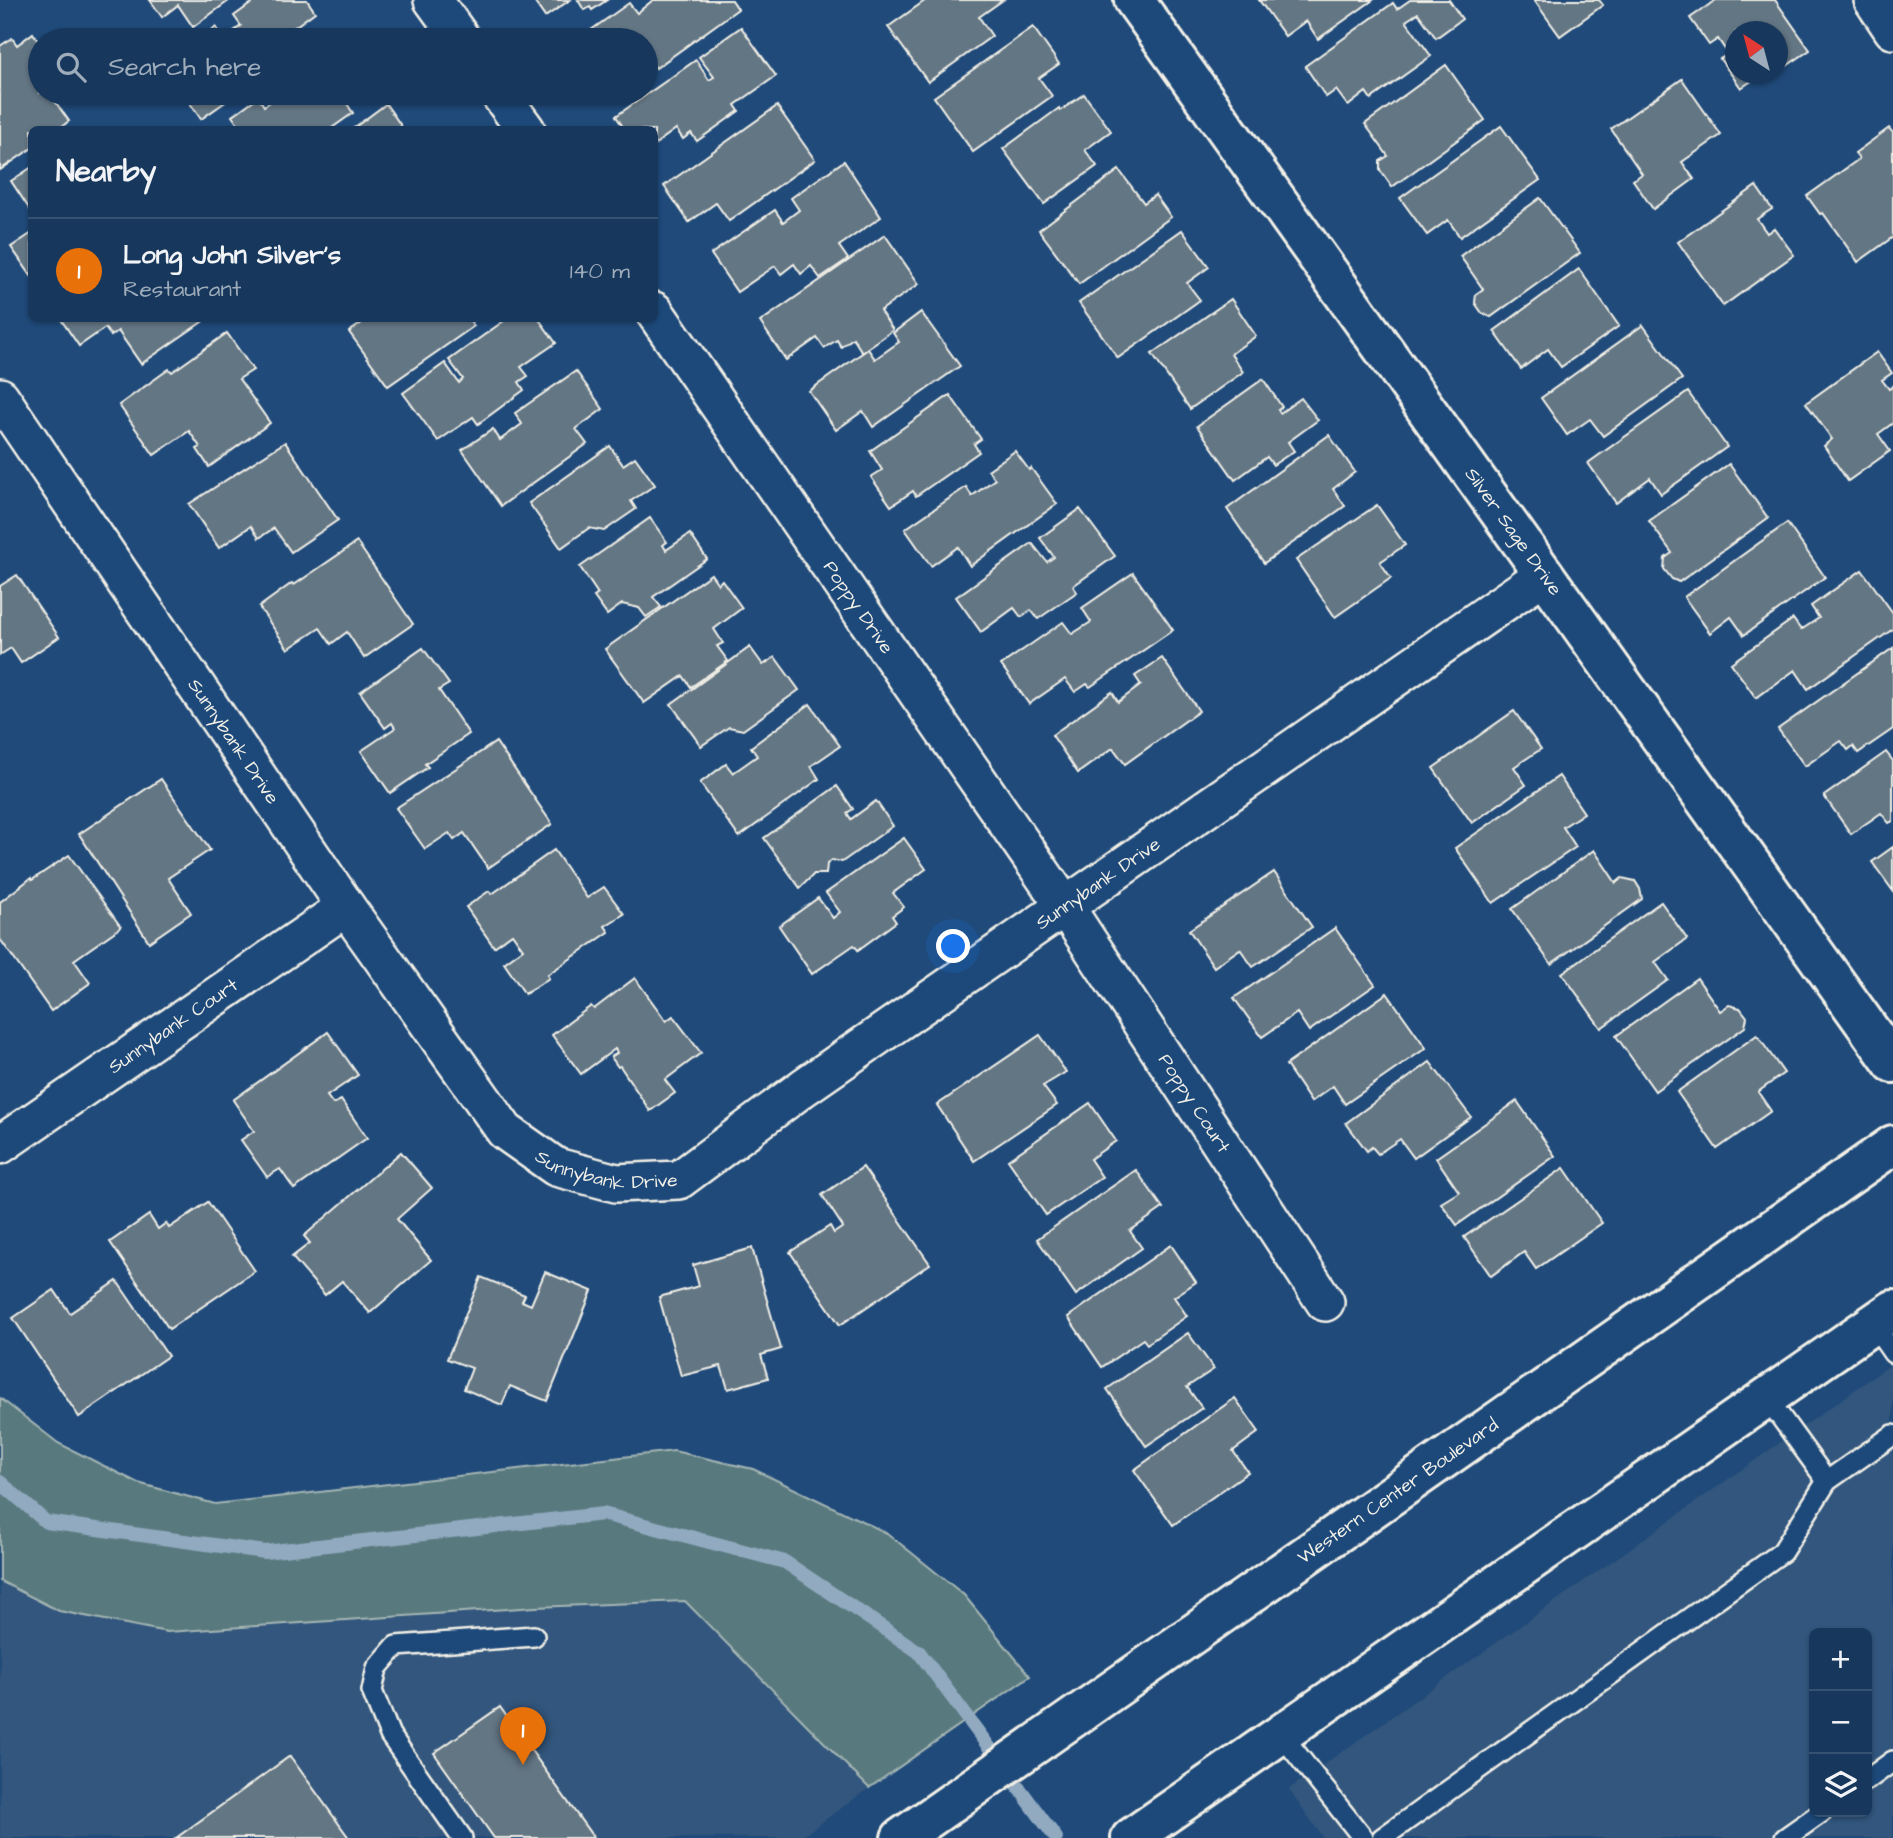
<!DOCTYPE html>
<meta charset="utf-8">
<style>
body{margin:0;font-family:"Architects Daughter",sans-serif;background:#203f62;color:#f1f3f6}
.controls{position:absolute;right:21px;bottom:21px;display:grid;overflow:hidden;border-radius:10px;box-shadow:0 2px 5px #0004}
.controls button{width:63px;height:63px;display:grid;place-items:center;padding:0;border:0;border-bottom:2px solid #365272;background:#17385c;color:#f1f3f6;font:35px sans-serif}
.compass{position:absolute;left:1725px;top:21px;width:63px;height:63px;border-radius:50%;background:#17385c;box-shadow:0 2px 5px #0004;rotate:324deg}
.you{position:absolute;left:954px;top:947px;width:24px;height:24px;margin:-18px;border:5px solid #fff;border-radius:50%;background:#1a73e8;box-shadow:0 0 0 10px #1a73e833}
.badge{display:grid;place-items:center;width:46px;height:46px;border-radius:50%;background:#ffd166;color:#fff;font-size:23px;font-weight:700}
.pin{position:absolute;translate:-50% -58px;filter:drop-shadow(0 2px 4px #0008)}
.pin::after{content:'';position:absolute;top:37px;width:24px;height:21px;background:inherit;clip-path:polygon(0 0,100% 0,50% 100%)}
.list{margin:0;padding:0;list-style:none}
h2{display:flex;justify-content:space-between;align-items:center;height:91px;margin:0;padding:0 28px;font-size:30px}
h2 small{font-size:23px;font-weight:400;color:#9eacbb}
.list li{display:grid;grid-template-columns:46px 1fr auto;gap:21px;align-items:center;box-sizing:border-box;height:105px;padding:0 28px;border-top:2px solid #365272}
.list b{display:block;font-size:26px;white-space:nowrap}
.list p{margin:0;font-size:23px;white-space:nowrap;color:#9eacbb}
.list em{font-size:23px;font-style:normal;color:#9eacbb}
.icon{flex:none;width:38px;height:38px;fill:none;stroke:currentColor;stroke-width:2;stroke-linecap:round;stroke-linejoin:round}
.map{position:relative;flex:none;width:1893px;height:1838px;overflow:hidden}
.search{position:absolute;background:#17385c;box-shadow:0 2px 5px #0004;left:28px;top:28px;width:630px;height:77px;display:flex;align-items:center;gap:18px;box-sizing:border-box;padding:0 24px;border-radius:38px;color:#9eacbb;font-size:26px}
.panel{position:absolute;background:#17385c;box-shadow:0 2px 5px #0004;left:28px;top:126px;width:630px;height:196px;border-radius:10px}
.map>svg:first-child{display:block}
</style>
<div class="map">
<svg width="1893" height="1838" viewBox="0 0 1893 1838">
<rect width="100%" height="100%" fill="#1f4a7a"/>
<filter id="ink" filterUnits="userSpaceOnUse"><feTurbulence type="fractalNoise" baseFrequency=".0143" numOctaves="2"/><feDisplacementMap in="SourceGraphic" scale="14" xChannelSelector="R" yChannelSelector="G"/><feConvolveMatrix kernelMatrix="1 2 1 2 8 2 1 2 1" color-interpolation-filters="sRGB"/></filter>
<g filter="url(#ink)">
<g fill="#33577d" fill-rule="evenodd">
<path d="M 1893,1363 L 1893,1838 L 1323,1838 L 1289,1789 ZM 1814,1633 L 1867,1633 L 1867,1812 L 1814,1812 Z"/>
<path d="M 0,1581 L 59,1611 L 535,1607 L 685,1601 L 869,1788 L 800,1838 L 0,1838 Z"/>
</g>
<path fill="#597a7f" stroke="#a6b6b4" stroke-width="2" d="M 0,1398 L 58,1443 L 138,1483 L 215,1504 L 674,1451 L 753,1469 L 887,1533 L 964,1595 L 1030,1676 L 869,1788 L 685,1601 L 535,1607 L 167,1632 L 59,1611 L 0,1581 Z"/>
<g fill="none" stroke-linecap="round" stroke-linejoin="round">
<path stroke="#92aac0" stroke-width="14" d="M 0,1482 L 46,1522 L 265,1552 L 603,1514 L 785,1562 L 919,1652 L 1056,1838"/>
</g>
<g fill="#637684" stroke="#f4f1e8" stroke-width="2">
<path d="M 150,0 L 230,0 L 193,27 L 178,5 L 162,17 Z"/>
<path d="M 256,0 L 307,0 L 315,12 L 292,29 L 298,37 L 294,40 L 197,40 L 216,27 L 224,38 L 241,26 L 234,16 Z"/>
<path d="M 533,0 L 570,0 L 545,17 Z"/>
<path d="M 578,0 L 607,0 L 592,10 L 590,7 L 584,10 Z"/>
<path d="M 653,0 L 732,0 L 738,9 L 656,68 L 651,61 L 646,65 L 646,40 L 577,40 L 629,3 L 637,13 Z"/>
<path d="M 926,0 L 1003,0 L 979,17 L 992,36 L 928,82 L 888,27 Z"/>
<path d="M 1259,0 L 1373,0 L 1318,39 L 1306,21 L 1285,36 Z"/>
<path d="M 1410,0 L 1449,0 L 1462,19 L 1436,38 L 1418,13 L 1406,21 L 1431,56 L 1371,99 L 1366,92 L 1348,106 L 1336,90 L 1326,97 L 1305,66 L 1393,3 L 1397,9 Z"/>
<path d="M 1534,0 L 1599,0 L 1603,5 L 1560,36 Z"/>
<path d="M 1716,0 L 1775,0 L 1810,50 L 1785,67 L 1778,56 L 1778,32 L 1736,32 L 1736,74 L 1762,74 L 1741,88 L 1720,59 L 1728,54 L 1718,39 L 1709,45 L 1690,18 Z"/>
<path d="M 741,27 L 776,76 L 735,105 L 739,111 L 697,141 L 691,133 L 683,139 L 676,129 L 654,145 L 654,130 L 625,130 L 616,116 L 696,60 L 709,80 L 714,77 L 699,57 Z"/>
<path d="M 1033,27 L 1059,64 L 1039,78 L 1052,96 L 973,152 L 934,97 Z"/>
<path d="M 183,31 L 190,40 L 170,40 Z"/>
<path d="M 33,33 L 40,43 L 40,93 L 49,93 L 69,121 L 57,130 L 32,130 L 32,148 L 0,170 L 0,46 L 12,38 L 17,45 Z"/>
<path d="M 1446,65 L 1485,120 L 1392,187 L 1380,170 L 1380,161 L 1388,156 L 1365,124 Z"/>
<path d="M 1682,79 L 1721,135 L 1682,162 L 1694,179 L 1653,209 L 1633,180 L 1642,174 L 1611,129 Z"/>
<path d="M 183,93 L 238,93 L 201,119 Z"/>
<path d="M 283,93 L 340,93 L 353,113 L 329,130 L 242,130 L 232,116 L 258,97 L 264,106 Z"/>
<path d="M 1084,94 L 1111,131 L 1085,150 L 1097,166 L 1044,204 L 1003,149 L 1059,108 L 1060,111 Z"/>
<path d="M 386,104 L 404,130 L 351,130 Z"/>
<path d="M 777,106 L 815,160 L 729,221 L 716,203 L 689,222 L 664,186 Z"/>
<path d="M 1501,126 L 1540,180 L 1460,237 L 1448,220 L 1427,235 L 1400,198 Z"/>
<path d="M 1889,128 L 1893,133 L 1893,237 L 1858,262 L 1823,213 L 1820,214 L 1807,196 L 1859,159 L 1855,153 Z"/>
<path d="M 844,161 L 881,217 L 839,246 L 848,259 L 820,278 L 811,266 L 801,274 L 794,264 L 781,274 L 775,266 L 737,292 L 711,254 L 775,210 L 783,222 L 799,210 L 791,198 Z"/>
<path d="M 32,167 L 32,213 L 11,181 Z"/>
<path d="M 1119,170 L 1144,203 L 1155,195 L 1171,217 L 1079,284 L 1039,230 Z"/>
<path d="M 1756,186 L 1772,209 L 1757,219 L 1767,233 L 1774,228 L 1794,255 L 1723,306 L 1678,242 Z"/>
<path d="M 1540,198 L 1580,253 L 1491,317 L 1482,313 L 1475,303 L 1476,294 L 1483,289 L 1460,256 Z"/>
<path d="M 1182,230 L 1209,267 L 1187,283 L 1200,300 L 1118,358 L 1079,303 Z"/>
<path d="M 32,233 L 32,277 L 11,247 Z"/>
<path d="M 885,235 L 919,284 L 880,311 L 893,330 L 862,352 L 853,338 L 841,347 L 837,340 L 824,348 L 817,338 L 786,360 L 760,322 Z"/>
<path d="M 1579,269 L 1619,326 L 1561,367 L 1548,349 L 1521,369 L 1494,331 Z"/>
<path d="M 1231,299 L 1256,336 L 1231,354 L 1243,372 L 1190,409 L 1152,354 Z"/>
<path d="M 921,312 L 960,366 L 873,427 L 863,411 L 836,430 L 809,391 L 868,349 L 875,359 L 899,342 L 893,333 Z"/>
<path d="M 60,318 L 204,318 L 205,320 L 141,364 L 118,331 L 111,336 L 105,328 L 79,346 Z"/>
<path d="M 369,318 L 468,318 L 474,326 L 388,386 L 349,332 Z"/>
<path d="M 508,318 L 538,318 L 556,343 L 521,367 L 528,376 L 519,382 L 524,390 L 478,424 L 473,417 L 438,441 L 403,393 L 445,363 L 459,383 L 463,379 L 449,360 Z"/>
<path d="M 1643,325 L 1682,379 L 1603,436 L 1590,419 L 1567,435 L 1541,398 Z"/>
<path d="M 227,333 L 253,370 L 239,379 L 270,423 L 209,467 L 197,449 L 200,447 L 189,431 L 154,455 L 119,405 L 169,369 L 172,372 Z"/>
<path d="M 1877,352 L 1892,373 L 1882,380 L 1889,389 L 1893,386 L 1893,423 L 1878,434 L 1890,451 L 1848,481 L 1824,446 L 1832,439 L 1806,403 Z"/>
<path d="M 576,371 L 603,409 L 576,429 L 587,444 L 501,506 L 462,450 L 493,429 L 500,440 L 522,424 L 515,413 Z"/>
<path d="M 1263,379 L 1282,407 L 1278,410 L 1280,413 L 1301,398 L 1318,420 L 1288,442 L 1294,451 L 1273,465 L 1267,457 L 1235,480 L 1197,426 Z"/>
<path d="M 1688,392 L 1727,447 L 1661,494 L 1650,478 L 1616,503 L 1588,463 Z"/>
<path d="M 950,395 L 981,439 L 974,444 L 979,452 L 916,496 L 913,491 L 891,506 L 871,477 L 882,470 L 870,451 Z"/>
<path d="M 1329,435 L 1355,472 L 1333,489 L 1345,506 L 1264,563 L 1227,509 Z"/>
<path d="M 285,442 L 338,520 L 291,552 L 274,528 L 259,538 L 251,526 L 219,548 L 189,504 Z"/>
<path d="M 610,446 L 623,465 L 635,457 L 655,485 L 631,501 L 636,509 L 604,531 L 589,528 L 561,548 L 529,503 Z"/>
<path d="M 1015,451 L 1029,470 L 1031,468 L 1057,504 L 970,566 L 958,547 L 931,566 L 905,529 L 966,487 L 972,496 L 995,479 L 988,470 Z"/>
<path d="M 1729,464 L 1768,518 L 1679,582 L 1672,579 L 1664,569 L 1665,558 L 1672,553 L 1649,521 Z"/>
<path d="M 1377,505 L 1405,545 L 1380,562 L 1391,578 L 1335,617 L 1296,560 Z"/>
<path d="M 1080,509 L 1115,556 L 1073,586 L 1077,592 L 1038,619 L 1031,610 L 1021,617 L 1014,608 L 981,632 L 956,597 L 1032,543 L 1047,562 L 1054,557 L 1040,538 Z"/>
<path d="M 650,518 L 667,542 L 663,545 L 666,550 L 690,534 L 707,559 L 653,597 L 661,607 L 646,617 L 639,608 L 622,604 L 607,615 L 594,597 L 598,594 L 580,567 Z"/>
<path d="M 1787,523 L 1825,577 L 1744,635 L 1731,617 L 1710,633 L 1684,597 Z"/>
<path d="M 357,542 L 413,624 L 364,658 L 347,632 L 331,644 L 320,628 L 288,649 L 259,607 L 292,583 L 294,585 Z"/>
<path d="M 1862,570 L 1893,613 L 1893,629 L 1808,689 L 1795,670 L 1756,698 L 1731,663 L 1793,619 L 1801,630 L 1819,618 L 1811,606 Z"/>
<path d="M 1133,573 L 1173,630 L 1090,687 L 1087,684 L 1075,692 L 1065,679 L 1029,704 L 1001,665 L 1063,622 L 1072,634 L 1091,622 L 1082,608 Z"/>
<path d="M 711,574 L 718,584 L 722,580 L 742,608 L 714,629 L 723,643 L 717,646 L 728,661 L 691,687 L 683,676 L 644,703 L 605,649 Z"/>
<path d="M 17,575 L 59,637 L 21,663 L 11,648 L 0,655 L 0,586 Z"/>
<path d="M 750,647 L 763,665 L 775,657 L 799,690 L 743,730 L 729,727 L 701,746 L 671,704 Z"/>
<path d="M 423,648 L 449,684 L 439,690 L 469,734 L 425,764 L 428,767 L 390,793 L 361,751 L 395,728 L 392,723 L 385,728 L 360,692 Z"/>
<path d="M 1893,648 L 1893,729 L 1858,753 L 1853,746 L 1848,750 L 1841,741 L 1805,766 L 1778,729 Z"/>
<path d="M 1162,658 L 1199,711 L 1125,764 L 1113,748 L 1078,773 L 1052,735 L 1112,692 L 1118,702 L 1141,685 L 1135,676 Z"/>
<path d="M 810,704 L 840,746 L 811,766 L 819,779 L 739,837 L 700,783 L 726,764 L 733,773 L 757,756 L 751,747 Z"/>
<path d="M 1514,711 L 1541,749 L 1514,767 L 1526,785 L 1472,823 L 1433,768 Z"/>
<path d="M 496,742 L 552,824 L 488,868 L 464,833 L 454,840 L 449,833 L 425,849 L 396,808 Z"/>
<path d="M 1886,752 L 1893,761 L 1893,821 L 1889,823 L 1881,813 L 1851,834 L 1824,796 Z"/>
<path d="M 1559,776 L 1584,813 L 1563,827 L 1576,847 L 1493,903 L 1455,848 Z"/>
<path d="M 161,779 L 210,850 L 168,878 L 191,913 L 149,942 L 79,834 Z"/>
<path d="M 837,786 L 853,809 L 847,813 L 851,819 L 876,801 L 893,826 L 842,862 L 832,860 L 827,864 L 826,874 L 814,874 L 800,888 L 764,838 Z"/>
<path d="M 904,838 L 926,869 L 893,893 L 904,907 L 892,916 L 896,922 L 858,950 L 854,945 L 812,974 L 779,926 L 818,898 L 833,918 L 840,912 L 826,893 Z"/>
<path d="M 1893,847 L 1893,891 L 1872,862 Z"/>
<path d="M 554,850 L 587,898 L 604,887 L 624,914 L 605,926 L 609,932 L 547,975 L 549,978 L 525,994 L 504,963 L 523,949 L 512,934 L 494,947 L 466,907 L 489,891 L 492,894 Z"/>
<path d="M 1594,850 L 1616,883 L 1622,878 L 1635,881 L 1640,889 L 1642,899 L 1551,964 L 1512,909 Z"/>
<path d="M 69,855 L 121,927 L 74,960 L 90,983 L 51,1011 L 0,939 L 0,902 L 31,878 L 32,880 Z"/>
<path d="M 1274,872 L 1312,927 L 1253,967 L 1240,949 L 1214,967 L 1189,930 Z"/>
<path d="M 1661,902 L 1687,939 L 1655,962 L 1668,980 L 1601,1028 L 1562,973 Z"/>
<path d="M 1335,928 L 1375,985 L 1309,1031 L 1297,1013 L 1262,1037 L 1234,998 Z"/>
<path d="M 635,978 L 666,1021 L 673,1016 L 701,1053 L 665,1080 L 675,1093 L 650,1111 L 620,1066 L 618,1067 L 611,1057 L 617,1053 L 615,1049 L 581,1074 L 552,1035 L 591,1006 L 594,1009 Z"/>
<path d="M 1697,978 L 1720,1011 L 1729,1005 L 1740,1008 L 1747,1017 L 1745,1027 L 1655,1091 L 1616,1036 Z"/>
<path d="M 1387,993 L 1426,1048 L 1345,1104 L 1333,1086 L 1311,1102 L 1286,1065 Z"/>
<path d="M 328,1032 L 358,1075 L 327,1096 L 333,1104 L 341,1100 L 367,1138 L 294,1189 L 280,1169 L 267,1177 L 241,1140 L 254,1131 L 233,1100 Z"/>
<path d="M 1040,1035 L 1066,1072 L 1043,1086 L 1057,1105 L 974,1161 L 937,1105 Z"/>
<path d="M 1757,1035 L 1784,1073 L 1758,1092 L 1771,1111 L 1717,1149 L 1677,1092 Z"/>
<path d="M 1430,1062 L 1471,1117 L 1414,1158 L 1400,1139 L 1378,1154 L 1372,1147 L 1367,1151 L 1346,1123 Z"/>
<path d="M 1517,1101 L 1555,1156 L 1457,1225 L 1441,1203 L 1459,1192 L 1436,1158 Z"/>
<path d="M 1090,1103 L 1116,1141 L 1090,1159 L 1102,1177 L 1046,1215 L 1008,1160 Z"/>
<path d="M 401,1152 L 432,1188 L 397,1219 L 431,1260 L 370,1313 L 342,1281 L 325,1295 L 292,1257 L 310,1243 L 304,1236 Z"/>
<path d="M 863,1167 L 930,1264 L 840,1325 L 790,1252 L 830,1226 L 834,1233 L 843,1227 L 822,1195 Z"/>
<path d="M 1564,1168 L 1602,1223 L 1536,1269 L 1524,1252 L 1491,1276 L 1464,1237 Z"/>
<path d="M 1136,1170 L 1163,1208 L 1130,1231 L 1142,1248 L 1076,1295 L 1037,1239 Z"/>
<path d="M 208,1202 L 255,1271 L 169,1329 L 110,1242 L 149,1215 L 158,1229 L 166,1223 L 169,1228 Z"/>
<path d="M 1171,1245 L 1196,1282 L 1174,1297 L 1187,1316 L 1147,1344 L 1143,1339 L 1102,1367 L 1068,1317 Z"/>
<path d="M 752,1248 L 781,1349 L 761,1355 L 768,1378 L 728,1389 L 721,1366 L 681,1376 L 659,1297 L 699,1286 L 693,1265 Z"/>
<path d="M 545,1272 L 592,1291 L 547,1401 L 510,1386 L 502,1405 L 464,1389 L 472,1368 L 447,1359 L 481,1277 L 525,1295 L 522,1301 L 531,1305 Z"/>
<path d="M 117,1281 L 168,1356 L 79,1417 L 13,1318 L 54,1290 L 70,1313 Z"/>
<path d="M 1188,1333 L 1214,1369 L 1187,1387 L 1202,1408 L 1146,1446 L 1107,1389 Z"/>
<path d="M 1235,1398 L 1259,1432 L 1233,1451 L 1248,1472 L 1173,1525 L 1134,1470 Z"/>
<path d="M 500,1707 L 593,1837 L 592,1838 L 494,1838 L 434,1753 Z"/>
<path d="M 290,1756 L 349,1838 L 176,1838 Z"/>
</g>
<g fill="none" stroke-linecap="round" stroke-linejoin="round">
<g stroke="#f4f1e8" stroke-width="24">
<g id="service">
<path d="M 1873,1324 L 1893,1353"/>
<path d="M 1767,1398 L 1827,1481"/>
<path d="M 1281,1734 L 1363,1838"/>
<path d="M 1867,1780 L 1893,1761"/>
<path d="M 462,1838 L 390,1735 L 372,1691 L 377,1668 L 396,1646 L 534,1636"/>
<path d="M 1382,1838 L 1782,1552 L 1827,1481 L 1893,1435"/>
<path d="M 1785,1838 L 1822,1812"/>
</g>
</g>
<g stroke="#f4f1e8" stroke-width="42">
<g id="minor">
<path d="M 433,0 L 462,40"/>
<path d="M 1873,0 L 1893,30"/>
<path d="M 499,93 L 526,130"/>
<path id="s1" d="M 654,311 L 1064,905 L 1325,1302"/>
<path id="s2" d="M 0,397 L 346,907 L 505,1131 L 556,1167 L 616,1183 L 679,1180 L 804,1087 L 1545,574"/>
<path id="s3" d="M 0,1145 L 346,907"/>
</g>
</g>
<g stroke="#f4f1e8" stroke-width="44">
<g id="tertiary">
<path id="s4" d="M 1134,0 L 1893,1063"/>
</g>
</g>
<g stroke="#f4f1e8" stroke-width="44">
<g id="secondary">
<path id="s5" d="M 901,1838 L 1893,1145"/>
<path d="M 1131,1838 L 1893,1310"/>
</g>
</g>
<use href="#service" stroke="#1f4a7a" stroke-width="19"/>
<use href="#minor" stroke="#1f4a7a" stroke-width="37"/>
<use href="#tertiary" stroke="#1f4a7a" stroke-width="38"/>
<use href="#secondary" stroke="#1f4a7a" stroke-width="38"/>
</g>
</g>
<g text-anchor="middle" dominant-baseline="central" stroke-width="5" stroke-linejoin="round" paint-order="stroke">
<g font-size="19" fill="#f4f1e8" stroke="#1f4a7a">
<text stroke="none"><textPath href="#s4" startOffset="653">Silver Sage Drive</textPath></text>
<text stroke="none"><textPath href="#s1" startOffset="360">Poppy Drive</textPath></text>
<text stroke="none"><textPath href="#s2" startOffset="416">Sunnybank Drive</textPath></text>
<text stroke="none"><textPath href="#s2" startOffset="1592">Sunnybank Drive</textPath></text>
<text stroke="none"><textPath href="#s3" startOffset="210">Sunnybank Court</textPath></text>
<text stroke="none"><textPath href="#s1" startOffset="959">Poppy Court</textPath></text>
<text stroke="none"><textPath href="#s2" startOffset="1004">Sunnybank Drive</textPath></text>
<text stroke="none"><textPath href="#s5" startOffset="606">Western Center Boulevard</textPath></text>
</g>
</g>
</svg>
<div class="controls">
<button>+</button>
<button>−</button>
<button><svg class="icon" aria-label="layers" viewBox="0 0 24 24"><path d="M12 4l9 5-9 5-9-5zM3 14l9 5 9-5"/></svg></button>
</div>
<svg class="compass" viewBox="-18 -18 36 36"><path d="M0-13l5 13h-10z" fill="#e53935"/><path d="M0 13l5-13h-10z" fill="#9eacbb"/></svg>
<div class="you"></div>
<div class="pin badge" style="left:523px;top:1765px;background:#e8710a">1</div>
<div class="search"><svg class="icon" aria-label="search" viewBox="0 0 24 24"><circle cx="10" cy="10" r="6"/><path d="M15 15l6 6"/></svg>Search here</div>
<section class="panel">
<h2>Nearby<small></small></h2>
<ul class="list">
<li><span class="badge" style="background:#e8710a">1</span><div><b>Long John Silver's</b><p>Restaurant</p></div><em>140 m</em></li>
</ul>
</section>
</div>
